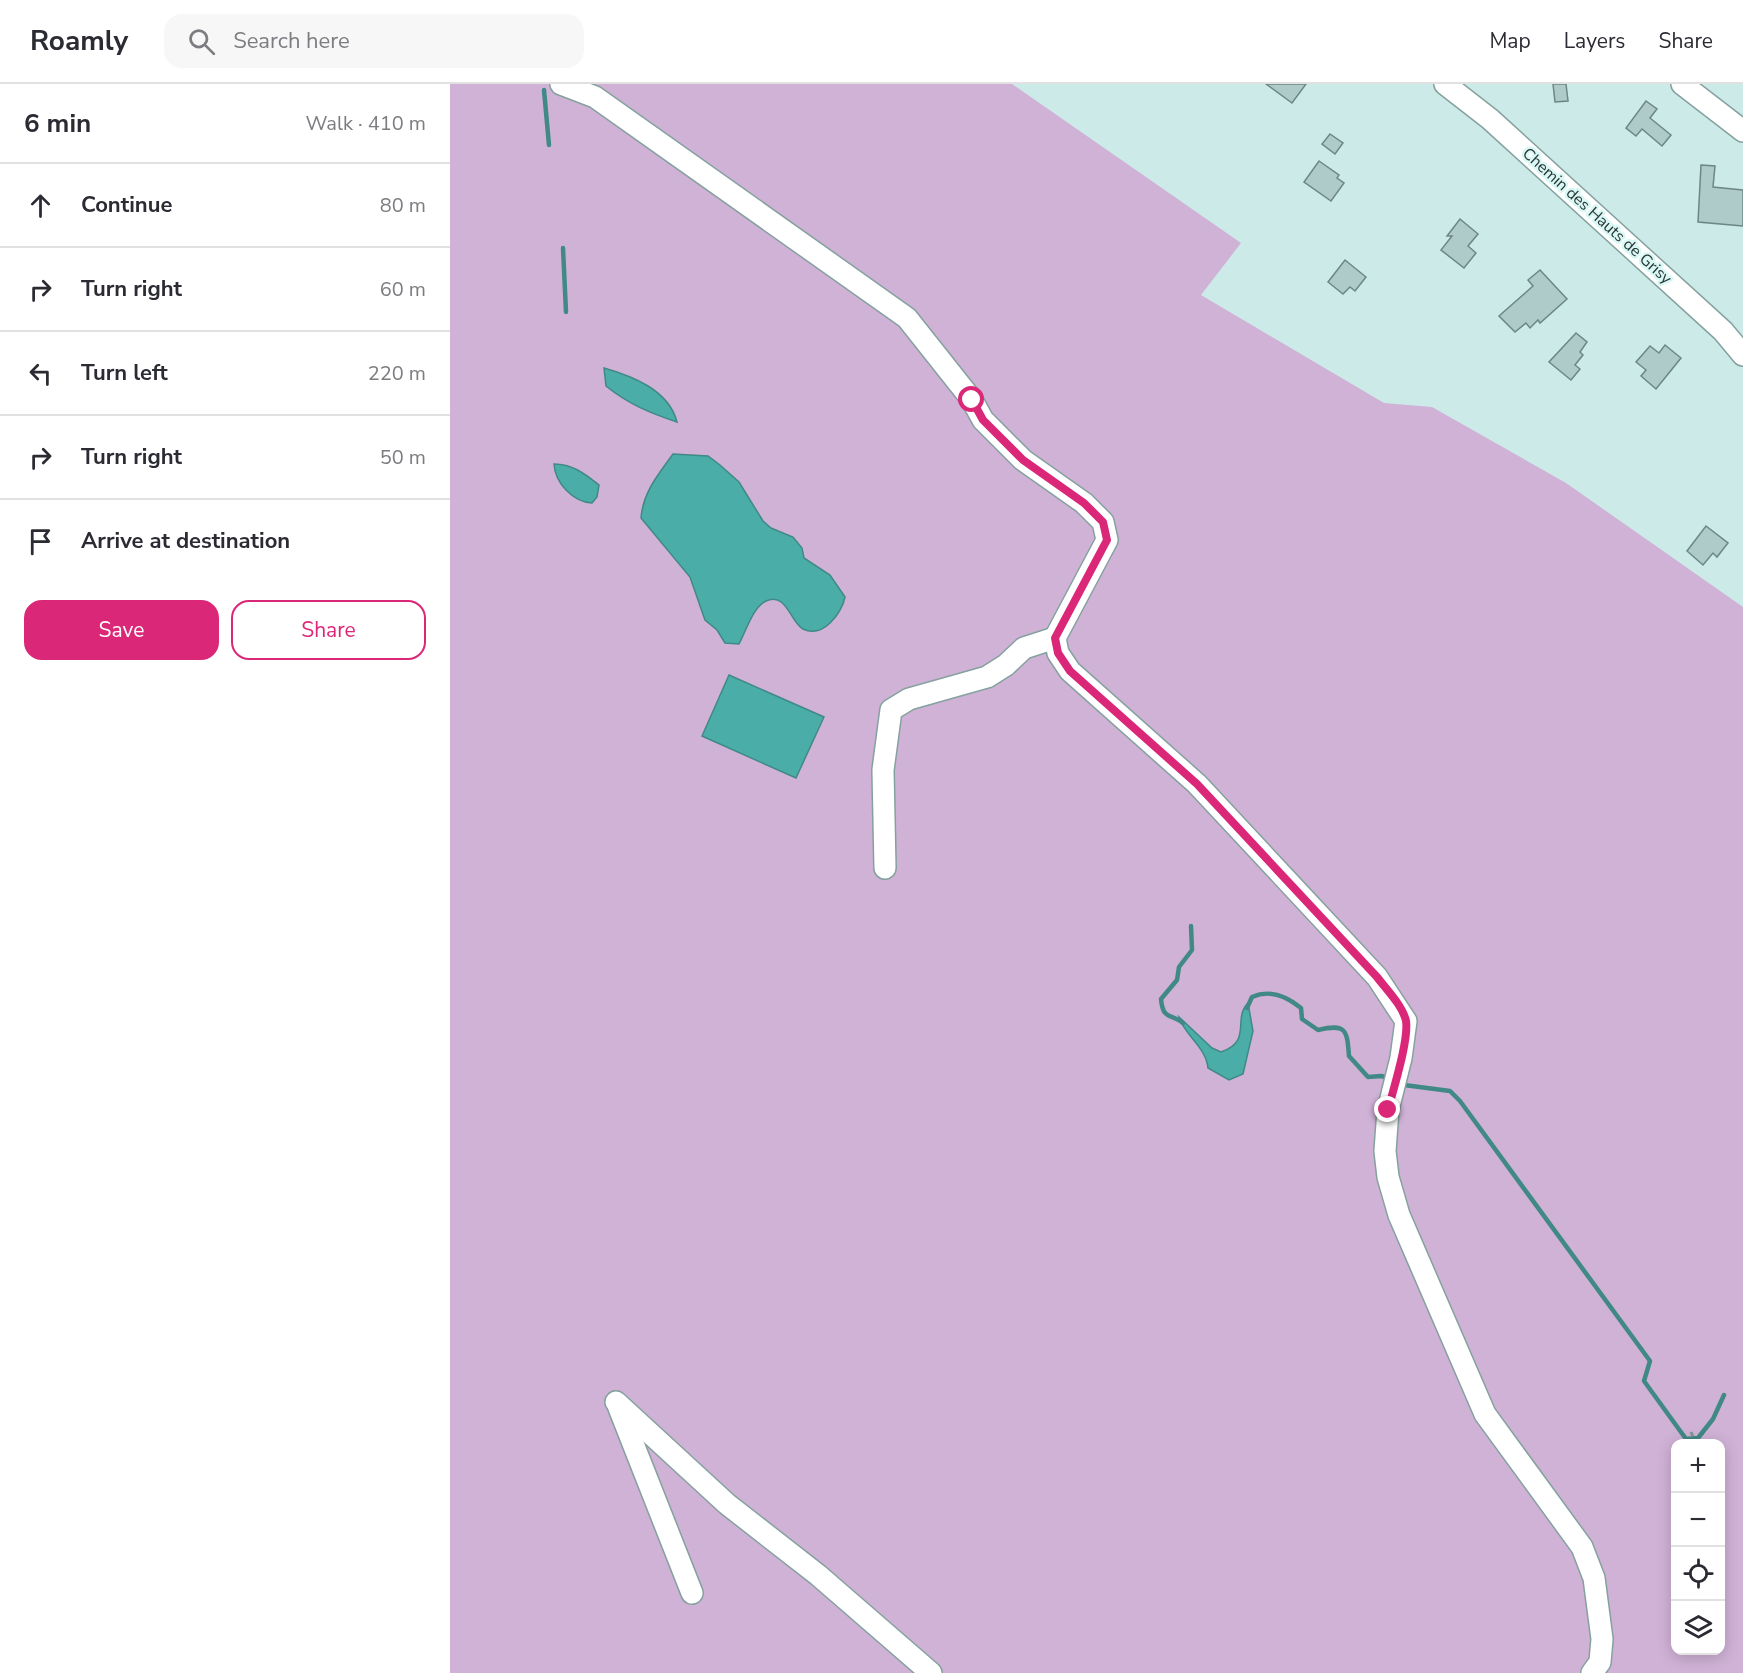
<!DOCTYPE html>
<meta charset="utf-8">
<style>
body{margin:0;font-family:"Nunito Sans",sans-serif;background:#f7f7f7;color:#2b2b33}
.controls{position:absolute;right:18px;bottom:18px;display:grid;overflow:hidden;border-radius:12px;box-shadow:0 3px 15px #0003}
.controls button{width:54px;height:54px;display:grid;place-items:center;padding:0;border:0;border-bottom:2px solid #e1e1e2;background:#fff;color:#2b2b33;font:30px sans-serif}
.stop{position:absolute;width:18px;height:18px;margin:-14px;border:4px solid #db2777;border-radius:50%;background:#fff}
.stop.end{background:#db2777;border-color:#fff;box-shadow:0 2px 6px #0008}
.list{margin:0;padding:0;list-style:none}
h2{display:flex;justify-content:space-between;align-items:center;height:78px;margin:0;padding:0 24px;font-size:26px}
h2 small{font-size:20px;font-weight:400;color:#7c7c81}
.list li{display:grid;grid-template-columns:39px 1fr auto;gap:18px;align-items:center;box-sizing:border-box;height:84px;padding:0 24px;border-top:2px solid #e1e1e2}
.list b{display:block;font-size:22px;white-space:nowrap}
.list em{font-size:20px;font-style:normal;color:#7c7c81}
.actions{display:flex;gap:12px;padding:18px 24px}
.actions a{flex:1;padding:14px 0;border:2px solid #db2777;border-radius:18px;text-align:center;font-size:21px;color:#db2777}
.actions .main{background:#db2777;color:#fff}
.icon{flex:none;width:33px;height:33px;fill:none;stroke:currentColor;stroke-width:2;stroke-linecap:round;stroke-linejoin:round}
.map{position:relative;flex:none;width:1293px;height:1589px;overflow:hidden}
header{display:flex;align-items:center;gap:36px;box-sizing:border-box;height:84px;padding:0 30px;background:#fff;border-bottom:2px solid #e1e1e2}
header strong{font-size:28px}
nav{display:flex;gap:33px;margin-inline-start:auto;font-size:21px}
.search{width:420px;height:54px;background:#f7f7f7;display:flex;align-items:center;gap:15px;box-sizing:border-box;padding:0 21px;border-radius:18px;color:#7c7c81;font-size:22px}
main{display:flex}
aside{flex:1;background:#fff}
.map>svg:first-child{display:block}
</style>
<header>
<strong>Roamly</strong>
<div class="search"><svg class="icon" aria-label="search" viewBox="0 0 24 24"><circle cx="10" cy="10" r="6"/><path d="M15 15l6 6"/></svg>Search here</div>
<nav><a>Map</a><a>Layers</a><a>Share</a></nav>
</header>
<main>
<aside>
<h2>6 min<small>Walk · 410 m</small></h2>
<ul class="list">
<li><svg class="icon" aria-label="ahead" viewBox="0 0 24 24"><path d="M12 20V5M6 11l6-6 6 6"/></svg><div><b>Continue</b></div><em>80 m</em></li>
<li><svg class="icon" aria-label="right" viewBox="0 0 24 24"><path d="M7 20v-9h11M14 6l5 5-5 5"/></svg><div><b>Turn right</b></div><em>60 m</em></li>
<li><svg class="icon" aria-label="left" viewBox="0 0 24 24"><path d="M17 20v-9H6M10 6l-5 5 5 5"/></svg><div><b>Turn left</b></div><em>220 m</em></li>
<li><svg class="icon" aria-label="right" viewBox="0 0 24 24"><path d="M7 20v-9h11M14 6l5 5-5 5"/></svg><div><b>Turn right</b></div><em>50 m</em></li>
<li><svg class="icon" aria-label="arrive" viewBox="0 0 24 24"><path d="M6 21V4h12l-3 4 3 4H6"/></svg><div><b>Arrive at destination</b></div></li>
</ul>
<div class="actions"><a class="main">Save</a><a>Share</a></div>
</aside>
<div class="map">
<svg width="1293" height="1589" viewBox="0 0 1293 1589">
<rect width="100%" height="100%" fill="#cceae8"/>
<path fill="#d0b2d6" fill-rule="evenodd" d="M 0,0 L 562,0 L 791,159 L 751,211 L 934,319 L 982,323 L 1116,399 L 1293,523 L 1293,1589 L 0,1589 ZM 1226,1360 L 1270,1360 L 1270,1566 L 1226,1566 Z"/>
<g fill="#4aada8" stroke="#408986" stroke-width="1.5">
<path d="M 154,284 C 182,292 219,306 227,338 C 200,329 178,320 156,302 Z"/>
<path d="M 223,370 L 258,372 L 270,381 L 289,398 L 313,437 L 321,444 L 343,453 L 352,464 L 354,474 L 380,491 L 395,513 C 392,529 373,555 353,545 C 340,538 337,508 316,517 C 303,523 296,547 289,560 L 275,559 L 267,546 L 255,536 L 240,493 L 191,434 C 193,408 208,391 223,370 Z"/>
<path d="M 104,380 C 123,380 135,390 149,401 L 147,413 L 142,419 C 123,418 105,399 104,380 Z"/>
<path d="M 279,591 L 374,633 L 346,694 L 252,652 Z"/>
<path d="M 798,919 L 803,947 L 793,990 L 779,996 L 758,984 C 756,963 735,952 729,933 L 762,964 L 771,968 C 803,957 782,935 798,919 Z"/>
</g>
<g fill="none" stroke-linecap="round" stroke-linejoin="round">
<g stroke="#408986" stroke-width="4.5">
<path d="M 94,6 L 99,61"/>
<path d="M 113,164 L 116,228"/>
<path d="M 797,924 L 802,913 C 820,905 836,912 851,924 L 852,935 L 868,946 C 897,939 897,947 899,972 L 918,993 L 931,992 L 939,994"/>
<path d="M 733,939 C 721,929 713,937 711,915 L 727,896 L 729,883 L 742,866 L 741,842"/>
<path d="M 954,1001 L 1000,1007 L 1010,1017 L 1200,1277 L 1194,1297 L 1236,1355 L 1248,1354 L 1263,1335 L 1274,1311"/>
</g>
</g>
<g fill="#aecbc9" stroke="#6c8785" stroke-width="1.5">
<path d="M 816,0 L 856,0 L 842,19 Z"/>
<path d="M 1103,0 L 1116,0 L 1118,17 L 1105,18 Z"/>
<path d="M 1196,17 L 1207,25 L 1200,34 L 1221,51 L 1212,62 L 1192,45 L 1186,52 L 1176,44 Z"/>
<path d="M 880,50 L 893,59 L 885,70 L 872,60 Z"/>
<path d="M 869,77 L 889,91 L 887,94 L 894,99 L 881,117 L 854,98 Z"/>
<path d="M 1251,81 L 1265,82 L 1263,103 L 1293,106 L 1293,142 L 1248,138 Z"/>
<path d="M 1010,135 L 1028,150 L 1018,162 L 1026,169 L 1014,184 L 991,166 L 1002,152 L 997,152 Z"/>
<path d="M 895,176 L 916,193 L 905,207 L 900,203 L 893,210 L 878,198 Z"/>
<path d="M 1090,186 L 1117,215 L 1090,239 L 1088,236 L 1080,244 L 1076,239 L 1065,248 L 1049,232 L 1083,202 L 1078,196 Z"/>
<path d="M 1126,249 L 1137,258 L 1130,268 L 1133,271 L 1125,281 L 1130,285 L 1121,296 L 1099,278 Z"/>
<path d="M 1215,261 L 1231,274 L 1206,305 L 1191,292 L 1196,286 L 1186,278 L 1200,262 L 1209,269 Z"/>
<path d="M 1256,442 L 1278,459 L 1267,473 L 1263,469 L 1253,481 L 1237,467 Z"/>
</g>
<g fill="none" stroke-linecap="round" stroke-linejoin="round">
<g stroke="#85a19f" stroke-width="24">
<g id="minor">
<path d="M 111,0 L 145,13 L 457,234 L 522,316 L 533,336 L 573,376 L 634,419 L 653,438 L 657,456 L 605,554 L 608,569 L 620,587 L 747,700 L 927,893 L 956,937 L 951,974 L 938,1026 L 935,1067 L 938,1093 L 949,1131 L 1035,1330 L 1132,1463 L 1144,1494 L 1152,1555 L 1150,1578 L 1142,1589"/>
<path d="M 995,0 L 1040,35 L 1273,247 L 1293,271"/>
<path d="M 1232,0 L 1293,47"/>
<path d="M 435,784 L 433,686 L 441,626 L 459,615 L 537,593 L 556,581 L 574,564 L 605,554"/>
<path d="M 166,1318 L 277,1420 L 368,1491 L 481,1589"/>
<path d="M 169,1324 L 242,1509"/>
</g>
</g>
<path stroke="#819795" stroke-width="3" stroke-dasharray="4.5 4.5" stroke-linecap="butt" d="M 1241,1348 L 1246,1360"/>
<use href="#minor" stroke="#fff" stroke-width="21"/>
</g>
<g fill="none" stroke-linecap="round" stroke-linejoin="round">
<path stroke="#db2777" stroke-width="8" d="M 522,316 L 533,336 L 573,376 L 634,419 L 653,438 L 657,456 L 605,554 L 608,569 L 620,587 L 747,700 L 927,893 C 936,905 953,922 956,937 C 959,956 943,1006 938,1026"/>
</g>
<g text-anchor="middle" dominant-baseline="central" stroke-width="5" stroke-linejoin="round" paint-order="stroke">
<g font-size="16" fill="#2a3635" stroke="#d9f8f5">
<text transform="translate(1147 132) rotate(42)">Chemin des Hauts de Grisy</text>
</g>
</g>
</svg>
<div class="controls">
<button>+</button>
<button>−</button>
<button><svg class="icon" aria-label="locate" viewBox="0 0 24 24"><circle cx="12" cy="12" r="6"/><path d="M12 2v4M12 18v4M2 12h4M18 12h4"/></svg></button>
<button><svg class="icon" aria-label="layers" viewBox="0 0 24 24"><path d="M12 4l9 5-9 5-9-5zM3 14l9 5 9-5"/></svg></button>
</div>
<div class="stop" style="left:522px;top:316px"></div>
<div class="stop end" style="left:938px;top:1026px"></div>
</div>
</main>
